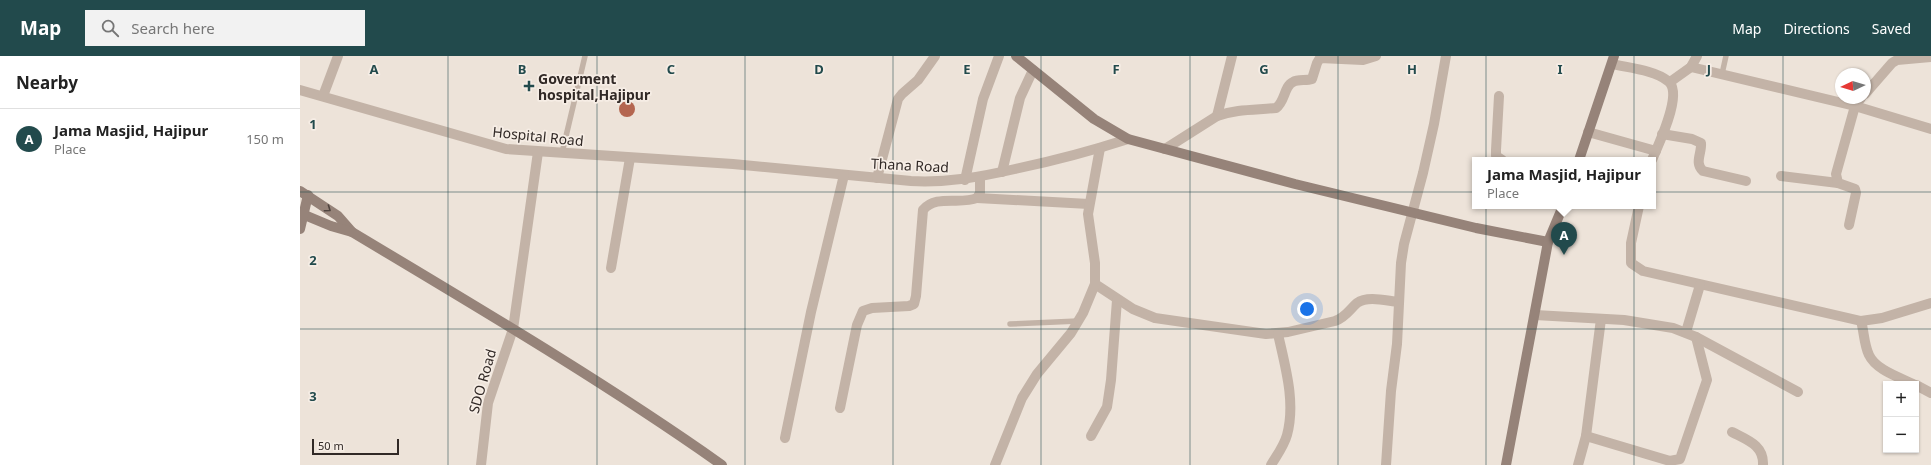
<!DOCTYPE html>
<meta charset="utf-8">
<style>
body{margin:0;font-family:"Noto Sans",sans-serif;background:#f2f2f2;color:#222}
.controls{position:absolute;right:12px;bottom:12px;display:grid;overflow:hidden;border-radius:0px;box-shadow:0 1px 3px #0004}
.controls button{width:36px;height:36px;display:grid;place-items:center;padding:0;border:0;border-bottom:1px solid #e0e0e0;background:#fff;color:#222;font:20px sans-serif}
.compass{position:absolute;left:1535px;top:12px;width:36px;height:36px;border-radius:50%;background:#fff;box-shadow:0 1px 3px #0004;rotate:266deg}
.scale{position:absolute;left:12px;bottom:10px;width:87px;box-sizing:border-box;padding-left:4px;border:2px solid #312926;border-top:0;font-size:11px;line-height:14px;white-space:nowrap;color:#312926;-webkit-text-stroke:3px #f6ede5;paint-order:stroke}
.you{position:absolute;left:1007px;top:253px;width:14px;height:14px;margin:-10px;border:3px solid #fff;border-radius:50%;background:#1a73e8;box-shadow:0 0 0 6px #1a73e833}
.badge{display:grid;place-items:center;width:26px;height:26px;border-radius:50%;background:#224a4c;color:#fff;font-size:13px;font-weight:700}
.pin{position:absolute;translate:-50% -33px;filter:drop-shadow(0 1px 2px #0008)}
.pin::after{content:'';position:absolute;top:21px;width:14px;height:12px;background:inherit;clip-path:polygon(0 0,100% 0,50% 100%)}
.popup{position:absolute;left:1172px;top:101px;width:184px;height:52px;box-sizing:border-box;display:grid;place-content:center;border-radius:0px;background:#fff;filter:drop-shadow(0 1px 3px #0005);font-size:13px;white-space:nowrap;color:#767676}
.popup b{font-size:15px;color:#222}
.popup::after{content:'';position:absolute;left:50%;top:100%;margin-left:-8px;border:8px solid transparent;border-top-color:#fff}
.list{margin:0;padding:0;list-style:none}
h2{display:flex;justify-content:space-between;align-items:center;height:52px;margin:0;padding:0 16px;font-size:17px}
h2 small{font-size:13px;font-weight:400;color:#767676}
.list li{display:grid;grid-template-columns:26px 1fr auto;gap:12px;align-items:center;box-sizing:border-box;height:60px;padding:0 16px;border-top:1px solid #e0e0e0}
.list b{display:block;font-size:15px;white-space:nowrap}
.list p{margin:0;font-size:13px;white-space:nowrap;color:#767676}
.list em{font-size:13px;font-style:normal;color:#767676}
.icon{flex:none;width:22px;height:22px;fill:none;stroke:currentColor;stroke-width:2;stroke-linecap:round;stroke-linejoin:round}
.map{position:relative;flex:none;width:1631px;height:409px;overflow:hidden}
header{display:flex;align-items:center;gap:24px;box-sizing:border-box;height:56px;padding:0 20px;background:#224a4c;color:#fff}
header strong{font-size:19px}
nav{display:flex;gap:22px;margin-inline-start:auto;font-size:14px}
.search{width:280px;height:36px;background:#f2f2f2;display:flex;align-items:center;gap:10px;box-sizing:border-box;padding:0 14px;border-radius:0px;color:#767676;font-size:15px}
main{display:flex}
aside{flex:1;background:#fff}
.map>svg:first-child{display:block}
</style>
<header>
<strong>Map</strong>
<div class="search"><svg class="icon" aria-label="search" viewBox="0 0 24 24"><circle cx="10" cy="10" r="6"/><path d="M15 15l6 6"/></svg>Search here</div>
<nav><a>Map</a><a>Directions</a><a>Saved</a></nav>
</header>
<main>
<aside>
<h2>Nearby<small></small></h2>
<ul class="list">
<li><span class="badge">A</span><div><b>Jama Masjid, Hajipur</b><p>Place</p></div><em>150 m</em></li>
</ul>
</aside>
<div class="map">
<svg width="1631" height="409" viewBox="0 0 1631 409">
<rect width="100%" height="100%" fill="#ede3d9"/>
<circle fill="#b46650" cx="327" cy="53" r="8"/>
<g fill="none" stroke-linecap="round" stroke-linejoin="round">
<g stroke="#c3b3a7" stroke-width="5.5">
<path d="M 1422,18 L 1426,0"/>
<path d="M 262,97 L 285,0"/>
<path d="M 710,268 L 778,265"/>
</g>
<g stroke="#c3b3a7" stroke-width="10">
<path d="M 1312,8 C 1329,12 1354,14 1368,25 C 1384,37 1358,89 1352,104"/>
<path d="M 1391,11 L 1555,50 L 1631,73"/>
<path d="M 1370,26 L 1391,11 L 1397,0"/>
<path d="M 0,34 L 206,93 L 433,108 L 611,125 C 647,127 680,121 715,113 C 753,105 791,95 828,83"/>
<path d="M 1565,38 L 1592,7 L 1597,4 L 1631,1"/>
<path d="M 23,40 L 38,0"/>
<path d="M 1199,40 L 1196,94 L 1196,100 L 1202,104"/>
<path d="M 917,60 L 932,0"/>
<path d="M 1288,76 L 1356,95"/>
<path d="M 1362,78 L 1392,83 L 1401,87 C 1402,97 1394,107 1403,115 L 1446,125"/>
<path d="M 865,93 L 917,60 C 936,53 956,54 976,52 C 985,46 984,30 993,26 C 998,23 1006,25 1012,23 L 1017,7 L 1020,2 L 1063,4 L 1076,0"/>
<path d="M 702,116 L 720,42 L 733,14"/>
<path d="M 1481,120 L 1538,127"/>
<path d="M 577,122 L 598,43 L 602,38 L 618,24 L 635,0"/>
<path d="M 665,124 L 683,43 L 699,0"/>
<path d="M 677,142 L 789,148"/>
<path d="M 1339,150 L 1331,187 L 1331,207 L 1343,215 L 1561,265 L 1582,262 L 1631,247"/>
<path d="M 1549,169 L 1556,137 L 1555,133 L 1538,127 L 1536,118 L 1555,50 L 1561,42"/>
<path d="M 311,212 L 330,102"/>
<path d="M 795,228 L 833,253 L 855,262 L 966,278 L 988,276 L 1035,265 C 1046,261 1049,254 1057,247 C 1068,239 1087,245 1099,246"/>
<path d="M 1235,259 L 1324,264 L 1373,272 L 1396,281 L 1498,336"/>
<path d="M 1561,265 C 1564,275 1564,289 1569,299 C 1576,314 1599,321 1613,328"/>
<path d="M 1386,276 L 1400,229"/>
<path d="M 1616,329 L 1631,337"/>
<path d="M 540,352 L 557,269 L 563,255 L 572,252 L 609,250 L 614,248 L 616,240 L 623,154 C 636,138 660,149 677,142 L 680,137 L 680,121"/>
<path d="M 1432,376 C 1447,384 1464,389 1463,409"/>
<path d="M 791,380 L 807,351 L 811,324 L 817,244"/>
<path d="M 1286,380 L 1370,405 L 1380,403 L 1407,324 L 1396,281"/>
<path d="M 485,382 L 511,256 L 544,119"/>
<path d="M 181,409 L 188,347 L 213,273 L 238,96"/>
<path d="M 695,409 L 722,342 L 737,318 L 771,277 L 783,257 L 795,228 L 795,207 L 788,158 L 800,92"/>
<path d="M 971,409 C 977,399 984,390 987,379 C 996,346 985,310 978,278"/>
<path d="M 1086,409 L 1091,335 L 1097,288 L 1101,207 L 1104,188 L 1123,117 L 1134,68 L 1146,0"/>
<path d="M 1278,409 L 1286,380 L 1301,263"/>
</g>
<g stroke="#968379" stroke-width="10">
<path d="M 716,0 L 794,63 L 828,83 L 995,128 L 1176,172 L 1248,186"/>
<path d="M 1279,104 L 1314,0"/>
<path d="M 0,135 L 38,160 L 52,176"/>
<path d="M 0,157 L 31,170 L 52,176 C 177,251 303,325 422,409"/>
<path d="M 0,173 L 8,139"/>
<path d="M 1206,409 L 1248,186 L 1263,150"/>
</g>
</g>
<defs><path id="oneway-chevron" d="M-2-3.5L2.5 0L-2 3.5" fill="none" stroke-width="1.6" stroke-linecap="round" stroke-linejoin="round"/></defs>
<use stroke="#4f443f" href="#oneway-chevron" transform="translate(28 153) rotate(35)"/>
<path fill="none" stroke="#224a4c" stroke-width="1" stroke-opacity="0.55" d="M 148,0 L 148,409M 297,0 L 297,409M 445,0 L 445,409M 593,0 L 593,409M 741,0 L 741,409M 890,0 L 890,409M 1038,0 L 1038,409M 1186,0 L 1186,409M 1334,0 L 1334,409M 1483,0 L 1483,409M 0,136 L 1631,136M 0,273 L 1631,273"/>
<path fill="#224a4c" stroke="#f6ede5" stroke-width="1.5" d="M227 24h4v4h4v4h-4v4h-4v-4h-4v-4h4z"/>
<g text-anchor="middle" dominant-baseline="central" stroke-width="3.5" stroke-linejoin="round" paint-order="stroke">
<g font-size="14" font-weight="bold" fill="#312926" stroke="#f6ede5" text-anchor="start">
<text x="238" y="22">Goverment<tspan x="238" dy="16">hospital,Hajipur</tspan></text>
</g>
<g font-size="14" fill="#312926" stroke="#f6ede5">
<text transform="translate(238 80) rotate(6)">Hospital Road</text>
<text transform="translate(610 109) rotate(3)">Thana Road</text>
<text transform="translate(182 325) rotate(-74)">SDO Road</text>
</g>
</g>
<g font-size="13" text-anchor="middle" font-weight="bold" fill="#224a4c" stroke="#f6ede5" stroke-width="3.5" stroke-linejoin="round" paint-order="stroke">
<text x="74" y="18">A</text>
<text x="222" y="18">B</text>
<text x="371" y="18">C</text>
<text x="519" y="18">D</text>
<text x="667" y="18">E</text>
<text x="816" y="18">F</text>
<text x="964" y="18">G</text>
<text x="1112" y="18">H</text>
<text x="1260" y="18">I</text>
<text x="1409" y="18">J</text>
<text x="13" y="73">1</text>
<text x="13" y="209">2</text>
<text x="13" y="345">3</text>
</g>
</svg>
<div class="controls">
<button>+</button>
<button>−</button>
</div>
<svg class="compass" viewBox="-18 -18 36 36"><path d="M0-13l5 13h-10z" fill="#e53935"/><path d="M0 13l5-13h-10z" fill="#767676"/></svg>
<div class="scale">50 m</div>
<div class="you"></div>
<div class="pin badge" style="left:1264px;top:199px">A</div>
<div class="popup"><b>Jama Masjid, Hajipur</b>Place</div>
</div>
</main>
